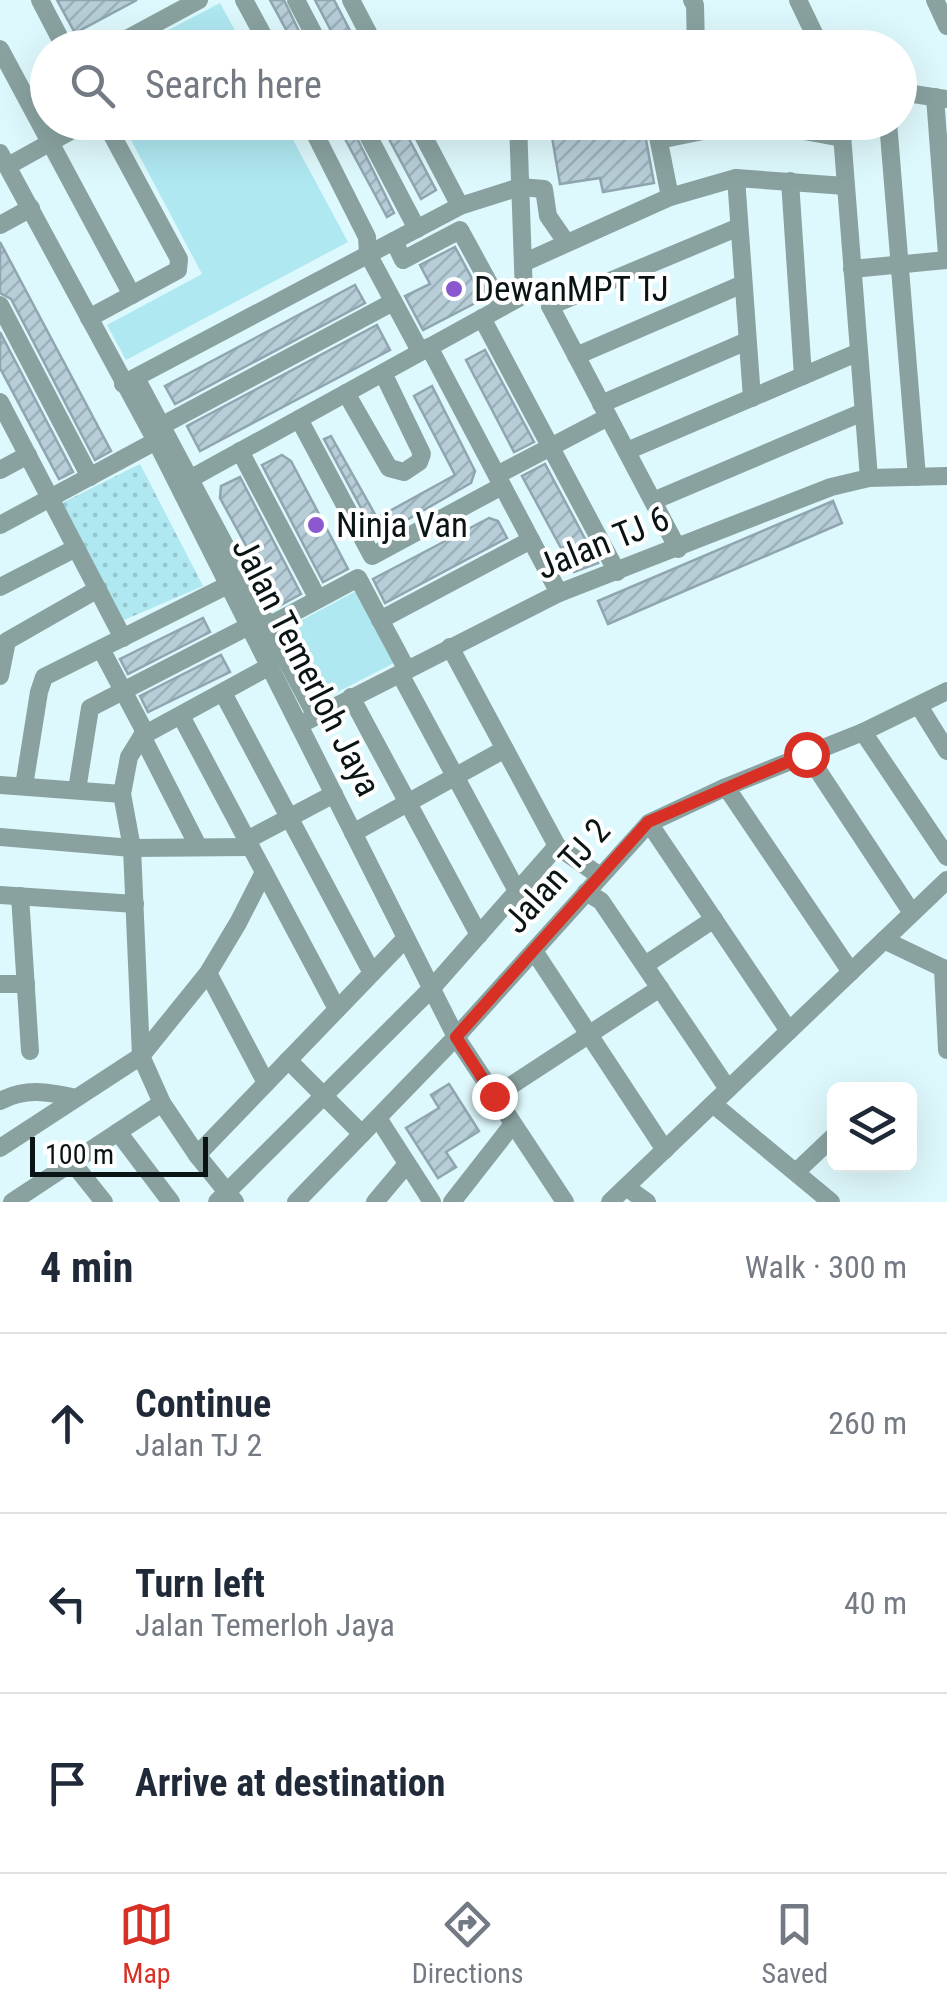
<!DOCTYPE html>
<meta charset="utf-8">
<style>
body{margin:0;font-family:"Roboto Condensed",sans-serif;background:#f2f2f3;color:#1f2937}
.controls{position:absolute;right:30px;bottom:30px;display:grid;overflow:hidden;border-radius:15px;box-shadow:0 10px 40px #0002}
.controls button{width:90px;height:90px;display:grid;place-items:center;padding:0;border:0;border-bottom:2px solid #e0e1e3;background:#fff;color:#1f2937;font:50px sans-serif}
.scale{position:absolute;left:30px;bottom:25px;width:178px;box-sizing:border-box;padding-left:10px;border:5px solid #0a1415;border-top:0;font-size:28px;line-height:35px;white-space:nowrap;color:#0a1415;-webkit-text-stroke:8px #fff;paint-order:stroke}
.stop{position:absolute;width:30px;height:30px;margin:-22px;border:8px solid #d93025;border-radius:50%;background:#fff}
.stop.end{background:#d93025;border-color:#fff;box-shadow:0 2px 10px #0008}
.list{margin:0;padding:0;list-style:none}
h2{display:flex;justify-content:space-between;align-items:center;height:130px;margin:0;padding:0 40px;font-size:42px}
h2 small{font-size:32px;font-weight:400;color:#747a83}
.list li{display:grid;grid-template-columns:65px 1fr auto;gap:30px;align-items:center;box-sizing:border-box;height:180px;padding:0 40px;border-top:2px solid #e0e1e3}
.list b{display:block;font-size:38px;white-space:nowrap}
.list p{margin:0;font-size:32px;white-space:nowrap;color:#747a83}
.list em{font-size:32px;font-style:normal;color:#747a83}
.icon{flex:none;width:55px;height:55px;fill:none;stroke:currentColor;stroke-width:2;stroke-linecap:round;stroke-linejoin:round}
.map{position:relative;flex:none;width:947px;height:1202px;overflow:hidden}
.search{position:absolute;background:#fff;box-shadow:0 10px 40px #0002;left:30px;right:30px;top:30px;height:110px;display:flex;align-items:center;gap:25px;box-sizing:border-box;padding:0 35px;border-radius:55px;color:#747a83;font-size:38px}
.sheet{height:670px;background:#fff}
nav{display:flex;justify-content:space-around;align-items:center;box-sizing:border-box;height:140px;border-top:2px solid #e0e1e3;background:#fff;font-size:28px;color:#747a83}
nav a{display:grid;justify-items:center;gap:5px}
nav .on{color:#d93025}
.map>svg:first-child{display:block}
</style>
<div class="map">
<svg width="947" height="1202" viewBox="0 0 947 1202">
<defs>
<pattern id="grass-dots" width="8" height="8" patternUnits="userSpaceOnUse" patternTransform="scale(2.5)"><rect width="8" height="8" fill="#afe8f1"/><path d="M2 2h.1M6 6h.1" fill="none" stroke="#95c6ce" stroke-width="1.8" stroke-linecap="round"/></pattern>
<pattern id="building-hatch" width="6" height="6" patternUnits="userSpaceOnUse" patternTransform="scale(2.5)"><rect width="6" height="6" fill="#b7ced9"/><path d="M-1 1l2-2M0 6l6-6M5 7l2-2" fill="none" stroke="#9cb0b9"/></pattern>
</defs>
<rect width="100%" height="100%" fill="#def9fd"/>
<path fill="url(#grass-dots)" d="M 140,464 L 203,586 L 124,620 L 62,503 Z"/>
<g fill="#afe8f1">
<path d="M 220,3 L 244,47 L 136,47 Z"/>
<path d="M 122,123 L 284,123 L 348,242 L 126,360 L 107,325 L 202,274 Z"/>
<path d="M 356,591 L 394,663 L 326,698 L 289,627 Z"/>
</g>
<g fill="url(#building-hatch)" stroke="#8fa5af" stroke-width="2.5">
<path d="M 57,0 L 137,0 L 75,33 Z"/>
<path d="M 270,0 L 284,0 L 307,48 L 296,48 Z"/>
<path d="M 315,0 L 334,0 L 359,48 L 340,48 Z"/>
<path d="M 336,122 L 349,122 L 394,213 L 387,217 Z"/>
<path d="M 380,122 L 400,122 L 436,190 L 421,199 Z"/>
<path d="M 592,122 L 617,122 L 619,133 L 644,129 L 654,183 L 603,192 L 600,178 L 560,184 L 551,131 Z"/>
<path d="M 0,242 L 111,451 L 95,460 L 11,299 L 0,293 Z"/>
<path d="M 455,247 L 483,299 L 423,330 L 405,296 L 430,284 L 420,265 Z"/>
<path d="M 355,285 L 365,303 L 175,404 L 165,386 Z"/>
<path d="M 377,325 L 390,350 L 200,451 L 187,426 Z"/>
<path d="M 0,332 L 73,472 L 59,479 L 0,368 Z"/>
<path d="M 485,350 L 534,442 L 514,452 L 466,360 Z"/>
<path d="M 432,386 L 475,471 L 471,483 L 391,529 L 374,532 L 324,439 L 331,436 L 377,518 L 455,475 L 414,396 Z"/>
<path d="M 282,455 L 291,461 L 348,569 L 323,582 L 262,465 Z"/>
<path d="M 545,464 L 598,563 L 574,572 L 522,476 Z"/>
<path d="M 240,477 L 301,594 L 279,606 L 220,498 L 221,486 Z"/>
<path d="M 833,501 L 842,523 L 608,624 L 598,601 Z"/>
<path d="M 489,518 L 498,521 L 507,538 L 385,603 L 373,579 Z"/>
<path d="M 203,618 L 210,632 L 128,674 L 120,659 Z"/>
<path d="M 221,655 L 230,672 L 148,712 L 140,696 Z"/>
<path d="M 449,1084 L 479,1131 L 446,1152 L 456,1167 L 438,1178 L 406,1128 L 439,1108 L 431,1095 Z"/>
</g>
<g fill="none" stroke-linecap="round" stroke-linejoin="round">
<g stroke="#89a2a0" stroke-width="18">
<path d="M 40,0 L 65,48"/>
<path d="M 244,0 L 270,48"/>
<path d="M 296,0 L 321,48"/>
<path d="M 351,0 L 376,48"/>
<path d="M 692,0 L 695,5 L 696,48"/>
<path d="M 798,0 L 821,48"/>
<path d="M 935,0 L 947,26"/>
<path d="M 110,48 L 199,0"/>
<path d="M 0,49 L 132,295"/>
<path d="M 900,92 L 947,99"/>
<path d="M 935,97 L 947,255"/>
<path d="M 309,122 L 367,237 L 368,254 L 420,351"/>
<path d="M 361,122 L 417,229"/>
<path d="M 416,122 L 460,206"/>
<path d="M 518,122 L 524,295"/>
<path d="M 655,122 L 670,197"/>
<path d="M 756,122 L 842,138"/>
<path d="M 841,122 L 869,478"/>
<path d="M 888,122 L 917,477"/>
<path d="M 659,140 L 747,122"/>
<path d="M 0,153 L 156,441 L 456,1037 L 565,1202"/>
<path d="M 8,166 L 87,122"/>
<path d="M 736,178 L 752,398"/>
<path d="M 790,181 L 803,376"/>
<path d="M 0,225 L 31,208"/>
<path d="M 394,241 L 403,260 L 460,230 L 502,307"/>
<path d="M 523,263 L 670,197 L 736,178 L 845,186"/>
<path d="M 852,269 L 947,260"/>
<path d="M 0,305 L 90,477"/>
<path d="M 550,306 L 678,549"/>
<path d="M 550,306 L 739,227"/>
<path d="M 89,318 L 178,270 L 179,259 L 105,122"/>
<path d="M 482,318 L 617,572"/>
<path d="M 429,347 L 559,593"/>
<path d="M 576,356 L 743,284"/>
<path d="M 136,378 L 316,716"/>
<path d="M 123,384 L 460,206 L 520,187 L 544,189 L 548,216 L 566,242"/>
<path d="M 346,393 L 389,468 L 404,472 L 419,462 L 422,454 L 383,373"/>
<path d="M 0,402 L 123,638"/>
<path d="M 601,404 L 747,341"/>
<path d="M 299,419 L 372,556 L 502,486"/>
<path d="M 161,426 L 393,302"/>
<path d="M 240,451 L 318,599"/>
<path d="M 627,451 L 859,352"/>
<path d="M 0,470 L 28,455"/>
<path d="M 497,475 L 608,417"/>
<path d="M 179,485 L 524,295"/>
<path d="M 653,501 L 863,412"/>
<path d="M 0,525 L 156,441"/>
<path d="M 0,587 L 76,548"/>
<path d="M 380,620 L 531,540"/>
<path d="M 261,630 L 358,578 L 407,670"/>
<path d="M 450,647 L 557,846"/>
<path d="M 101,649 L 146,734"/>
<path d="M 400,674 L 517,891"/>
<path d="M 0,676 L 7,641 L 98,589"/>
<path d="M 223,693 L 372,973"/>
<path d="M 351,697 L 479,935"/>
<path d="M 919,706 L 947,751"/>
<path d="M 181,716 L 337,1009"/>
<path d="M 299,725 L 559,593 L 831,487 L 869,478 L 947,476"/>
<path d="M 863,732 L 947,857"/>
<path d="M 142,736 L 198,846"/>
<path d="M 807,754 L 912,913"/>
<path d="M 0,785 L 122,794"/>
<path d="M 24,786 L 39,692 L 44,677 L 228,585"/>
<path d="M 726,787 L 851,972"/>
<path d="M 77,790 L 90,708 L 249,626"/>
<path d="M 649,823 L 789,1031"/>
<path d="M 353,833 L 505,749"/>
<path d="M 0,837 L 132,848 L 250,847"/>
<path d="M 247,840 L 334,794"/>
<path d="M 586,892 L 601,901 L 728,1089"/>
<path d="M 0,895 L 135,904"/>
<path d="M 20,896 L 30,1051"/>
<path d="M 884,940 L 947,970"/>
<path d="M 534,951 L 665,1150"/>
<path d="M 645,965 L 714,919"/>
<path d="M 943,968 L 947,1050"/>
<path d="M 208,973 L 266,1083"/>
<path d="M 0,984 L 26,984"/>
<path d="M 288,1060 L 362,1134"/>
<path d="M 495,1096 L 660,988"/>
<path d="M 0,1101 C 26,1087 49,1092 76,1098"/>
<path d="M 713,1104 L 831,1202"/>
<path d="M 378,1118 L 432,1202"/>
<path d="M 118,1132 L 171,1202"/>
<path d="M 0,1148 L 141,1056 L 208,973 L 238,923 L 264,872"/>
<path d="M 197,1155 L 405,939"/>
<path d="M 72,1162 L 104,1202"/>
<path d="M 796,1172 L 834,1136"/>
<path d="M 626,1187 L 647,1202"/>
<path d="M 12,1202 L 162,1103"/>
<path d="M 217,1202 L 431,989 L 557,846 L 600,876"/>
<path d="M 235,1202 L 197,1155 L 162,1103 L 141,1056 L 132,848 L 122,794 L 129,757 L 142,736 L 270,666"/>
<path d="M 296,1202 L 456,1037 L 649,823 L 726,787 L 863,732 L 947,691"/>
<path d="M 375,1202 L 407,1164"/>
<path d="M 452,1202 L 513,1124"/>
<path d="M 610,1202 L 947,880"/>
</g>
</g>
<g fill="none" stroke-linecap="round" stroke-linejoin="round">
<path stroke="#d93025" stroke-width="12" d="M 494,1096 L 456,1037 L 648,822 L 806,754"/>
</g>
<g fill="#8b58d0" stroke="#fff" stroke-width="4">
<circle cx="454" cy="289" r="10"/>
<circle cx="316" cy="525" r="10"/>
</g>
<g text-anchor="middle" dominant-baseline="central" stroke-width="8" stroke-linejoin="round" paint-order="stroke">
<g font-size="35" fill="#0a1415" stroke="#fff" text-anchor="start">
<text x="474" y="289">DewanMPT TJ</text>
<text x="336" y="525">Ninja Van</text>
</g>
<g font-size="35" fill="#0a1415" stroke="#fff">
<text transform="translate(603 543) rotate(-22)">Jalan TJ 6</text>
<text transform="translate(306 667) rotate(63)">Jalan Temerloh Jaya</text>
<text transform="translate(557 876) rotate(-48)">Jalan TJ 2</text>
</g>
</g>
</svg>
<div class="controls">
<button><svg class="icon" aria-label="layers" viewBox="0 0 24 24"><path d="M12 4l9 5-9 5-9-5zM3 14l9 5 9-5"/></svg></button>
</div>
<div class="scale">100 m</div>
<div class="stop" style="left:806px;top:754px"></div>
<div class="stop end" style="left:494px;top:1096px"></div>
<div class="search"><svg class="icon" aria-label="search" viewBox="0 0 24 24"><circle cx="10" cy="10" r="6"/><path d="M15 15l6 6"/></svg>Search here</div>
</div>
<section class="sheet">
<h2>4 min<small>Walk · 300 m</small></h2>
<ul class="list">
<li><svg class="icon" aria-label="ahead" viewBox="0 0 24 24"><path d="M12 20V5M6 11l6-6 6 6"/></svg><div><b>Continue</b><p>Jalan TJ 2</p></div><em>260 m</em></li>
<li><svg class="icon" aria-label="left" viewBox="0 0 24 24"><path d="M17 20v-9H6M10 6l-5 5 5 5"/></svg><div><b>Turn left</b><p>Jalan Temerloh Jaya</p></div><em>40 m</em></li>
<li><svg class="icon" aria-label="arrive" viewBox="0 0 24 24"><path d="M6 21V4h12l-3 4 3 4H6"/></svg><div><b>Arrive at destination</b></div></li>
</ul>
</section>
<nav>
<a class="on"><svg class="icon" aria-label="map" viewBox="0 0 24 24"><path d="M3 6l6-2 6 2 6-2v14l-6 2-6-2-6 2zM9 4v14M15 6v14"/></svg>Map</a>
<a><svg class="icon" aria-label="directions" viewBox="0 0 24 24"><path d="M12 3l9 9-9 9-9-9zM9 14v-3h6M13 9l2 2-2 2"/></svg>Directions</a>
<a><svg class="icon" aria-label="saved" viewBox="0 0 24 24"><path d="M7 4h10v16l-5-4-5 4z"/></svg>Saved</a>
</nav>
